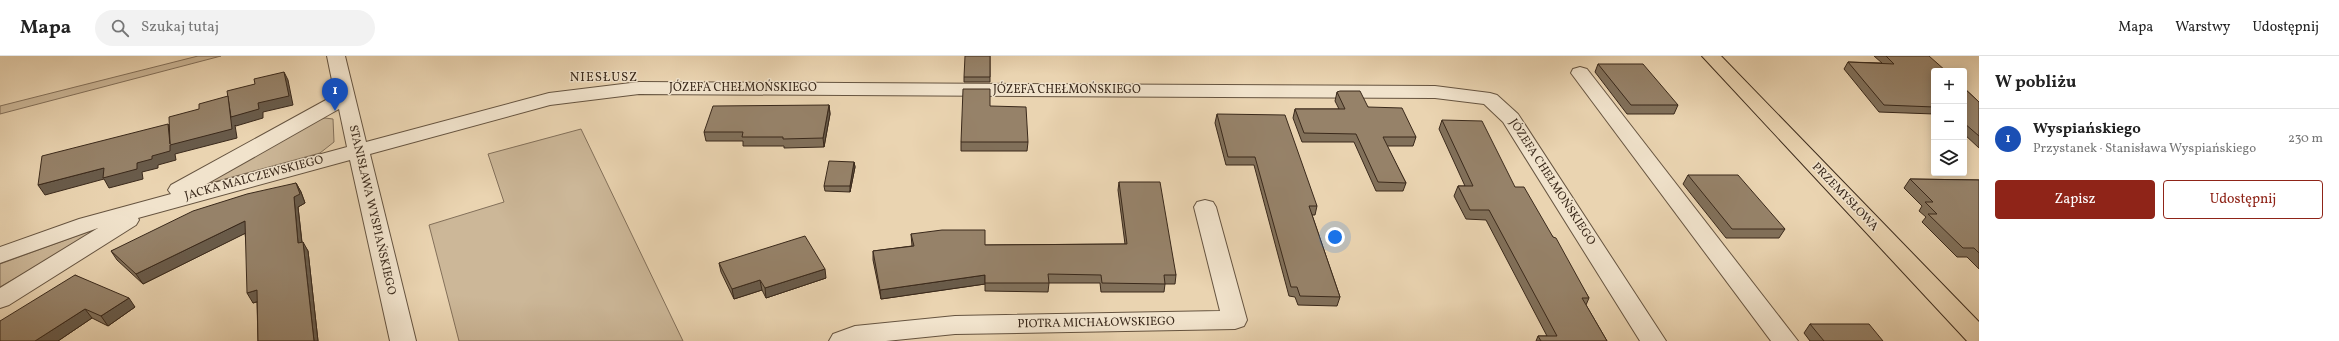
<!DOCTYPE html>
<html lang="pl">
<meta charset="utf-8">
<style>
body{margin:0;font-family:Vollkorn,serif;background:#f2f2f2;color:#222}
.controls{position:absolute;right:12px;top:12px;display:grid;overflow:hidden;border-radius:4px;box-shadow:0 2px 10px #0003}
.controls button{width:36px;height:36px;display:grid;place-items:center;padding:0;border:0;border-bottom:1px solid #e0e0e0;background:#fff;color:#222;font:20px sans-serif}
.you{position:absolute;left:1335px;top:181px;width:14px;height:14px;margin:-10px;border:3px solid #fff;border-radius:50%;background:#1a73e8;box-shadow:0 0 0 6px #1a73e833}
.badge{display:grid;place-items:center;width:26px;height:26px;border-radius:50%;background:#8f2418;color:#fff;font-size:13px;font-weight:700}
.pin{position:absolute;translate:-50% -33px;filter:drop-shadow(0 1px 2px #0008)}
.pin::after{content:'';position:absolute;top:21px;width:14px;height:12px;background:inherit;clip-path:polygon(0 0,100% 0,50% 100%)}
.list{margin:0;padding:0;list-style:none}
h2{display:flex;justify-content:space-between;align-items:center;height:52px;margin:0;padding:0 16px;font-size:17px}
h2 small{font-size:13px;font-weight:400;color:#767676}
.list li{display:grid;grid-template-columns:26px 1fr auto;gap:12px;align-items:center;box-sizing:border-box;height:60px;padding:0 16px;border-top:1px solid #e0e0e0}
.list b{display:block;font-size:15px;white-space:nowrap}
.list p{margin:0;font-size:13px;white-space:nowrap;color:#767676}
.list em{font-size:13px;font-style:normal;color:#767676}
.actions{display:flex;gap:8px;padding:12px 16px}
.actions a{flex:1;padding:9px 0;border:1px solid #8f2418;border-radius:4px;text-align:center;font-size:14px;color:#8f2418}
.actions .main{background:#8f2418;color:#fff}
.icon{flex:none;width:22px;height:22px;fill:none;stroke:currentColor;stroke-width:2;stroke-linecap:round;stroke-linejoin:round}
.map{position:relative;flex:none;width:1979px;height:285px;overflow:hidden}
header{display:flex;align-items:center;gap:24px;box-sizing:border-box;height:56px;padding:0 20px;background:#fff;border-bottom:1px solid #e0e0e0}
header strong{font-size:19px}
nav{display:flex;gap:22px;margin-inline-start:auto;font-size:14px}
.search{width:280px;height:36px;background:#f2f2f2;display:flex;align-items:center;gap:10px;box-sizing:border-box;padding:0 14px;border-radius:22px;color:#767676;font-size:15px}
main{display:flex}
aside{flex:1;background:#fff}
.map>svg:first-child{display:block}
</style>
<header>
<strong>Mapa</strong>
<div class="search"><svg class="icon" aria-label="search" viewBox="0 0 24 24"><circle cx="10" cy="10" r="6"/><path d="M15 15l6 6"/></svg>Szukaj tutaj</div>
<nav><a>Mapa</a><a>Warstwy</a><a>Udostępnij</a></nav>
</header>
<main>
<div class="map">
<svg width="1979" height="285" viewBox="0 0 1979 285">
<rect width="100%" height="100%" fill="#ead4b1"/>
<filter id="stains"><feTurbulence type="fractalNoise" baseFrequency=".005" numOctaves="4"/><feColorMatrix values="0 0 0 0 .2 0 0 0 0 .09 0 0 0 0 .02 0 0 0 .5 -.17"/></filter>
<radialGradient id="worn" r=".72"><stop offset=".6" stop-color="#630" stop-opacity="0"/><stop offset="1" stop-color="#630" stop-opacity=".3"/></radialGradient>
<g fill="#ccb798" stroke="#83705a">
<path d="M 198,0 L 221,0 L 0,58 L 0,50 Z"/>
<path d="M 325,62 L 333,63 L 334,86 L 320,97 L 203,129 L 314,65 Z"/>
<path d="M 581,73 L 683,285 L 459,285 L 429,169 L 504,146 L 488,98 Z"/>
<path d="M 90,175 L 98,175 L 0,231 L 0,208 Z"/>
</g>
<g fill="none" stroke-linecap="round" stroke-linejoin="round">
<g stroke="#665440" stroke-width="2">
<g id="minor">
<path d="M 327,0 L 345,0 L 366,86 L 549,37 L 639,26 L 1435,30 L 1490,37 L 1497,39 L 1518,58 L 1666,285 L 1640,285 L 1503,66 L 1484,48 L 1435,42 L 639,38 L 550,49 L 370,98 L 416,285 L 390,285 L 350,104 L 138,162 L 139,164 L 136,169 L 9,249 L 0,252 L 0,232 L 98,172 L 0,207 L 0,191 L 79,163 L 171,138 L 168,134 L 171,129 L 335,39 ZM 339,53 L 347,91 L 203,130 Z"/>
<path d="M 1580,11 L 1587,13 L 1798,285 L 1771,285 L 1571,17 L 1573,13 Z"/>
<path d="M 1205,144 L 1213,146 L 1216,151 L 1247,264 L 1244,270 L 1235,273 L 955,278 L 886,285 L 829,285 L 833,278 L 855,270 L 955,260 L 1220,255 L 1194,151 L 1197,146 Z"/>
</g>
</g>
<g stroke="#3a291b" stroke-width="2">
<path id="major" d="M 1702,0 L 1721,0 L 1979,266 L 1979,285 L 1967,285 Z"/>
</g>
<use href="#minor" fill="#f1e3cc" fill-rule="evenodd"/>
<use href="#major" fill="#ead4b1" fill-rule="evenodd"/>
</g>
<g fill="#81705a" stroke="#3a291b">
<path d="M 990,0 L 990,26 L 964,26 L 964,21 Z"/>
<path d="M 1874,0 L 1929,0 L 1934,15 L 1934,58 L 1879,56 L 1844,13 L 1848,6 L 1882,7 Z"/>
<path d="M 1598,8 L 1678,49 L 1674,58 L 1627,58 L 1595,16 Z"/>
<path d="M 1964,32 L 1979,46 L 1979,92 L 1964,78 Z"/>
<path d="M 1337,36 L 1368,51 L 1416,81 L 1413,90 L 1387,90 L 1406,127 L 1403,135 L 1376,135 L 1354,86 L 1302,86 L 1293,62 L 1295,53 L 1339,53 L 1335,45 Z"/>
<path d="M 829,49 L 830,58 L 824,91 L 784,92 L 784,90 L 743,90 L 743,85 L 706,85 L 704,76 Z"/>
<path d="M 990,50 L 1028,86 L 1027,95 L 961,95 L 961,86 Z"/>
<path d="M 1217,58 L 1317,150 L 1315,159 L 1312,159 L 1340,241 L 1337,250 L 1298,249 L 1295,241 L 1289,240 L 1254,109 L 1226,109 L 1215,67 Z"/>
<path d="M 1442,64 L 1515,131 L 1553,181 L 1589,242 L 1586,249 L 1607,285 L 1536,285 L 1538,280 L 1547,280 L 1486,164 L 1466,163 L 1454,140 L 1458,130 L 1465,130 L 1439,73 Z"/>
<path d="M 854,106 L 855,111 L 850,136 L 825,135 L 824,130 Z"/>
<path d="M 1688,119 L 1785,173 L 1779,182 L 1726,182 L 1683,128 Z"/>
<path d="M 1910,123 L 1979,124 L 1979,213 L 1967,201 L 1957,201 L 1922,166 L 1926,161 L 1919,155 L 1922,150 L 1904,132 Z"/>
<path d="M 1119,126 L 1176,219 L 1175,228 L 1165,228 L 1164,236 L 1101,236 L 1100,227 L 1049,227 L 1048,236 L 985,235 L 985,228 L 881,243 L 873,204 L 873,195 L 912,190 L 911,178 L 985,189 L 1125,188 L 1118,134 Z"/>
<path d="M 296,127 L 301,136 L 305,147 L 298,151 L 302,186 L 308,195 L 318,285 L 258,285 L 257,246 L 253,247 L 245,177 L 143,228 L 117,204 L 111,195 Z"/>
<path d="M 719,207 L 826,222 L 766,242 L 762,234 L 734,243 L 721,216 Z"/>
<path d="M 75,219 L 135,251 L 108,270 L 92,262 L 58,285 Z"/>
<path d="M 1810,268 L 1883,285 L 1810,285 L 1804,277 Z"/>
</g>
<g fill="#695b4a" stroke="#3a291b">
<path d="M 284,16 L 288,24 L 293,49 L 263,56 L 263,62 L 236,70 L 235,69 L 237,82 L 175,98 L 176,104 L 158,109 L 158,112 L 142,116 L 143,123 L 109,132 L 104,123 L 45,139 L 38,129 L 104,112 L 137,107 L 152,100 L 168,68 L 173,77 L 228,40 L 258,47 Z"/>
<path d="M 829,49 L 830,58 L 824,91 L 823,82 Z"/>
<path d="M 854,106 L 855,111 L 850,136 L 850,130 Z"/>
<path d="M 296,127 L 301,136 L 305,147 L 298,151 L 303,197 L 298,187 L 294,141 Z"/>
<path d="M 245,165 L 250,175 L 143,228 L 136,218 Z"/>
<path d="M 303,186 L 308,195 L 318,285 L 314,285 Z"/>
<path d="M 825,213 L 826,222 L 766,242 L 765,232 Z"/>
<path d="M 985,219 L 985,228 L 881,243 L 880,234 Z"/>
<path d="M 760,224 L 762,234 L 734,243 L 732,233 Z"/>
<path d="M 257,234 L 262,244 L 253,247 L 247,237 Z"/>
<path d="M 129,242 L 135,251 L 108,270 L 101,260 Z"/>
<path d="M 85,253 L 92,262 L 58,285 L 35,285 Z"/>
</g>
<g fill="#968269" stroke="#3a291b">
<path d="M 965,0 L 990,0 L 990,21 L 964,21 Z"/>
<path d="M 1886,0 L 1929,0 L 1946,15 L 1934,15 L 1934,51 L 1884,49 L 1848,6 L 1894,8 Z"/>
<path d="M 1598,8 L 1643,8 L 1678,49 L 1631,49 Z"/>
<path d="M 284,16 L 289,40 L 258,47 L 259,53 L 231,61 L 227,35 L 255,28 L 254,23 Z"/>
<path d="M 1964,32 L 1979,46 L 1979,80 L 1964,67 Z"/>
<path d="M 963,33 L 990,33 L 990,50 L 1026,51 L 1028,86 L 961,86 Z"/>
<path d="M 1340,35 L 1360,35 L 1368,51 L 1402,52 L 1416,81 L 1383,81 L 1406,127 L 1378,126 L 1356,78 L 1304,77 L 1295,53 L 1345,53 L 1337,36 Z"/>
<path d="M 228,40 L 232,73 L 170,89 L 170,95 L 152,100 L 152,103 L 137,107 L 137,113 L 103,122 L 104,112 L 38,129 L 42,100 L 168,68 L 170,88 L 169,61 L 199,53 L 199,48 Z"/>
<path d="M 829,49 L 823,82 L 783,83 L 783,81 L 742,81 L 743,76 L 704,76 L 713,50 Z"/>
<path d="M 1217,58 L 1285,59 L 1317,150 L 1309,150 L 1340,241 L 1300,240 L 1297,231 L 1291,231 L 1255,101 L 1228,101 Z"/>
<path d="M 1442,64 L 1482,65 L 1515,131 L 1524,131 L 1553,181 L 1556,182 L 1589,242 L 1582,242 L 1607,285 L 1541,285 L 1538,280 L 1557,280 L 1489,154 L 1470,154 L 1458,130 L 1473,130 Z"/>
<path d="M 829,105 L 854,106 L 850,130 L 824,130 Z"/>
<path d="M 1688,119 L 1738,119 L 1785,173 L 1732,173 Z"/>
<path d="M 1910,123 L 1979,124 L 1979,197 L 1974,192 L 1963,192 L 1928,158 L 1937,158 L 1925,146 L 1933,146 Z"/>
<path d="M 1119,126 L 1160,126 L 1176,219 L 1164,219 L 1165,228 L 1102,227 L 1101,219 L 1048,218 L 1049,227 L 985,227 L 985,219 L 880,234 L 873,195 L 914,190 L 911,178 L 942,174 L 985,174 L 985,189 L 1127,188 Z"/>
<path d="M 296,127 L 300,138 L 294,141 L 298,187 L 303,186 L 314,285 L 258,285 L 257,234 L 247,237 L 245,165 L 136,218 L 111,195 L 193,155 L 247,138 Z"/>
<path d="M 805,180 L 825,213 L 765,232 L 760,224 L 732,233 L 719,207 Z"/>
<path d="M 75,219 L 129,242 L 101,260 L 85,253 L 35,285 L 0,285 L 0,265 Z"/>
<path d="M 1810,268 L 1869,268 L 1883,285 L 1824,285 Z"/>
</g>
<g text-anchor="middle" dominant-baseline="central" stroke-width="3" stroke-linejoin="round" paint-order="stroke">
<g font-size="12" fill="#3a291b" stroke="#f1e3cc">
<text x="743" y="32">JÓZEFA CHEŁMOŃSKIEGO</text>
<text x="1067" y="34">JÓZEFA CHEŁMOŃSKIEGO</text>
<text transform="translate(254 122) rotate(-15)">JACKA MALCZEWSKIEGO</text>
<text transform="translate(1552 126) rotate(57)">JÓZEFA CHEŁMOŃSKIEGO</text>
<text transform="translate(1845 141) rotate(46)">PRZEMYSŁOWA</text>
<text transform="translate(372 154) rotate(77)">STANISŁAWA WYSPIAŃSKIEGO</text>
<text transform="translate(1096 267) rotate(-1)">PIOTRA MICHAŁOWSKIEGO</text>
</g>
<g font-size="13" letter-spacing="1" fill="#3a291b" stroke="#f1e3cc">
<text x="604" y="22">NIESŁUSZ</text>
</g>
</g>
<rect width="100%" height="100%" filter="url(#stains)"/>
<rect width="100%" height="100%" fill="url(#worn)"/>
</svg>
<div class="controls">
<button>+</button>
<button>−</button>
<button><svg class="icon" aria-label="layers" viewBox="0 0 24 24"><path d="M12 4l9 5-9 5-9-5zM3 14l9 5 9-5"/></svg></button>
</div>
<div class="you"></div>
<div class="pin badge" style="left:335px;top:55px;background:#1a4fb4">1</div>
</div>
<aside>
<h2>W pobliżu<small></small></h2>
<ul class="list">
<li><span class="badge" style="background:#1a4fb4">1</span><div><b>Wyspiańskiego</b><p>Przystanek · Stanisława Wyspiańskiego</p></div><em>230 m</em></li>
</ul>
<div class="actions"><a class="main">Zapisz</a><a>Udostępnij</a></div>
</aside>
</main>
